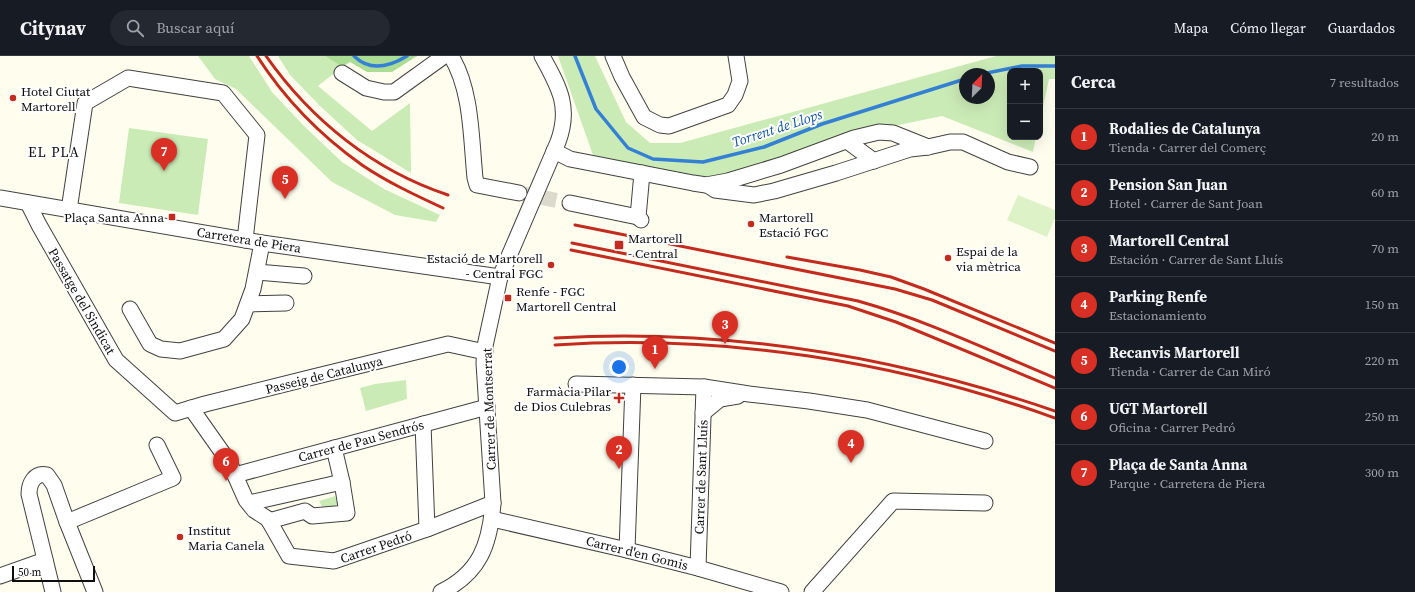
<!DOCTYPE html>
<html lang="es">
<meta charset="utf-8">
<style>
body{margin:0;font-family:"Source Serif 4",serif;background:#242831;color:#f1f3f6}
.controls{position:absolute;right:12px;top:12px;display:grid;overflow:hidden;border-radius:8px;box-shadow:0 4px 16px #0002}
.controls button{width:36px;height:36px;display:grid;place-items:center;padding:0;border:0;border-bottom:1px solid #363941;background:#171b24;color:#f1f3f6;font:20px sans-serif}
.compass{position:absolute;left:959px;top:12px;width:36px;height:36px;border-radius:50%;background:#171b24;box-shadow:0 4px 16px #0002;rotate:24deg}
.scale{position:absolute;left:12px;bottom:10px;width:83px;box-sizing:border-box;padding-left:4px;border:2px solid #0e0e0e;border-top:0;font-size:11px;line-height:14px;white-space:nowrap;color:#0e0e0e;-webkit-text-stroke:3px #fff;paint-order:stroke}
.you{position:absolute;left:619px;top:311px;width:14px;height:14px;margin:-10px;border:3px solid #fff;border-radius:50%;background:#1a73e8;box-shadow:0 0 0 6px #1a73e833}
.badge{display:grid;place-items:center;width:26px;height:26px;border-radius:50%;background:#d93025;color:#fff;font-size:13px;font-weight:700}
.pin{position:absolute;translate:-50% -33px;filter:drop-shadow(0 1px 2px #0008)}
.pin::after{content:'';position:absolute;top:21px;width:14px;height:12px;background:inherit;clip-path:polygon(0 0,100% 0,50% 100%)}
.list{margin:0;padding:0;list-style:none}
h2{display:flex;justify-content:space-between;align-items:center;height:52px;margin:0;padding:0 16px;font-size:17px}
h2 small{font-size:13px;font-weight:400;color:#9ea1a6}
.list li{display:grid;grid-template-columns:26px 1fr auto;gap:12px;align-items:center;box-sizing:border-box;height:56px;padding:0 16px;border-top:1px solid #363941}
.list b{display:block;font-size:15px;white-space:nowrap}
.list p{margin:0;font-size:13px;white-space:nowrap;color:#9ea1a6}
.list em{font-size:13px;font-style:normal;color:#9ea1a6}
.icon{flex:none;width:22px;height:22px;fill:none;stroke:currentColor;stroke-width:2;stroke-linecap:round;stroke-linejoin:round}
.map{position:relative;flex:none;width:1055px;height:536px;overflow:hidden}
header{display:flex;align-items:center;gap:24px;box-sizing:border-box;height:56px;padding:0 20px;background:#171b24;border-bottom:1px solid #363941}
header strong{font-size:19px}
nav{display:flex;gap:22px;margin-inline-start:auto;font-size:14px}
.search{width:280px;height:36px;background:#242831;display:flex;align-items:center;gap:10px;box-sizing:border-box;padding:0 14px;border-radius:22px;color:#9ea1a6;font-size:15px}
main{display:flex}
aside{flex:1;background:#171b24}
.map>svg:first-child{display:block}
</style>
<header>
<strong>Citynav</strong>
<div class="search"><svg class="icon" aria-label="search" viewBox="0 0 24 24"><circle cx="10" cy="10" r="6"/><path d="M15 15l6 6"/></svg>Buscar aquí</div>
<nav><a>Mapa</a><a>Cómo llegar</a><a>Guardados</a></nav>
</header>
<main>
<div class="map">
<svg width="1055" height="536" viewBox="0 0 1055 536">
<rect width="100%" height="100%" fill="#fffeee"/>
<g fill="#cbebb6" fill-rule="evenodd">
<path d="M 198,0 L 249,0 L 272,36 L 304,70 L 342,106 L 384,133 L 440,159 L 436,166 L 395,159 L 332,126 L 236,33 L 215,23 Z"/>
<path d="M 278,0 L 325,0 L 342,11 L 318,30 L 372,75 L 410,47 L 411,117 L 357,84 L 320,50 L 290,19 Z"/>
<path d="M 558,0 L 595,0 L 626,66 L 650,87 L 680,87 L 996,0 L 1055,0 L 1055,23 L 1049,23 L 1040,65 L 1040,15 L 1010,15 L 1010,81 L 1036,81 L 1033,96 L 942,60 L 870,75 L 710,122 L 594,102 ZM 965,18 L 989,18 L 989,42 L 965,42 Z"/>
<path d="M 129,72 L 208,83 L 198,159 L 119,147 Z"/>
<path d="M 406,324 L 407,343 L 366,355 L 360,332 L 375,328 Z"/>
<path d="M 335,440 L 341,455 L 326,457 L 319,445 Z"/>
</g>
<path fill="#acdd94" d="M 325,0 L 417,0 L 392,16 L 367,16 L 350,6 L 342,11 Z"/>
<path fill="#def2c8" d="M 1018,139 L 1055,154 L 1055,162 L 1047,181 L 1007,164 Z"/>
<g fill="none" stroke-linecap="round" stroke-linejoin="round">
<g stroke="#3480d4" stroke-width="3.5">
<path d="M 354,0 C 370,16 389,11 407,0"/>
<path d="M 575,0 L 596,53 L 628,92 L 653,103 L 703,106 L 764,91 L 822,68 L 965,23"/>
<path d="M 982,18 L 1022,10 L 1055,10"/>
</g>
<path stroke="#dbdacc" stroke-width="15" stroke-dasharray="15 8" stroke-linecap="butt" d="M 519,137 L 570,147"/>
<g stroke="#414141" stroke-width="17">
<g id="minor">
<path d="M 451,0 C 472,34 471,83 475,122 L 477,129 L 519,137"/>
<path d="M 613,0 L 622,21 L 644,61 L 660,69 L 669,70 L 728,49 L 735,39 L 740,25 L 736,0"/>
<path d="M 342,17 L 366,32 L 384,36 L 394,36 L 444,0"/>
<path d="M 847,85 L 874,105"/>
<path d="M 554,95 L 570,103 L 693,127 L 706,129 L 728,125 L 781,109 L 854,82 L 879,76 L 893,77 L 928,91"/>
<path d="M 709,130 L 715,134 L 754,139 L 774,135 L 836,117 L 910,93 L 928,91 L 950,86 L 963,86 L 1008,106 L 1030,111"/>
<path d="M 0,142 L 262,187 L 500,221"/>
<path d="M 28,147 L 39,169 L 116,304 L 175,357 L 205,348 L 313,321 L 448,288 L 485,296"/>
<path d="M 570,147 L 638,161"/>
<path d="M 69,154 L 85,47 L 128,22 L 223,37 L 257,79 L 245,184"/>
<path d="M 641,164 L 638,161 L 642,117"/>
<path d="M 257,216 L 304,220"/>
<path d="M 248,248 L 286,247"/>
<path d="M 130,253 L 150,288 L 161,293 L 180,295 L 224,283 L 242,263 L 253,233 L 262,187"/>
<path d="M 576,328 L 704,331 L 749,338 L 809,345 L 867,354 L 985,385"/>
<path d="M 191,352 L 229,406 L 246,444 L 254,454 L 268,463 L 289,500 L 334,505 L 427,473 L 493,447"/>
<path d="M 703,357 L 720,343 L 738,340"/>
<path d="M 423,368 L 427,473"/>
<path d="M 235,419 L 487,351"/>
<path d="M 249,447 L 342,426"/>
<path d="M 492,463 L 627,494 L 698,512 L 781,536"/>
<path d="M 269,465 L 305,455 L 312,460 L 347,457 L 342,426 L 334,392"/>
<path d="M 67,466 L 173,422 L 157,389"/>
<path d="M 627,494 L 633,329"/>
<path d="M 698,512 L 704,331"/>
<path d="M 0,520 L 45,504"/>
<path d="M 53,536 L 29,438 C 29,427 35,416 47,419 L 54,429 L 67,466 L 95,536"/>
<path d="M 441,536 C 480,517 490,488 493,447 L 484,307 L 485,290 L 500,221 L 558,86 C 571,51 559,31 542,0"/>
<path d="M 812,536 L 893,445 L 985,447"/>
</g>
</g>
<use href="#minor" stroke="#fff" stroke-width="15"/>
<g stroke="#c42b1f" stroke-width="3">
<path d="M 257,0 C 284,42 321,80 362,109 C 387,126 415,139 443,152"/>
<path d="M 266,0 C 311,64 373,114 448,139"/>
<path d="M 575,169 L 895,233 L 932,244 L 1055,295"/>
<path d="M 572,187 L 858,245 C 926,264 990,295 1055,322"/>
<path d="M 571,194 L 848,250 L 896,266 L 1055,332"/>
<path d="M 787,201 L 860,214 L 891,221 L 924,233 L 1055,287"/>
<path d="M 555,282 C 725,272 894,300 1055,355"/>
<path d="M 555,289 C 724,278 896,305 1055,362"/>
</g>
</g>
<g fill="#c42b1f" stroke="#fff" stroke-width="1.5">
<circle cx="13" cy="42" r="4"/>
<rect x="168" y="157" width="8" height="8" rx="2"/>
<circle cx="751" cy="168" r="4"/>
<rect x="614" y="184" width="10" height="10" rx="2"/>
<circle cx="948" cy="202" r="4"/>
<circle cx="551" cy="209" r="4"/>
<rect x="504" y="238" width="8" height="8" rx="2"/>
<path d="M617 336h4v4h4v4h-4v4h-4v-4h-4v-4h4z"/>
<circle cx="180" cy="481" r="4"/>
</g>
<g text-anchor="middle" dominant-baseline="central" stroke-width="4" stroke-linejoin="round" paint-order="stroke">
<g font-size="13" fill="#0e0e0e" stroke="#fff" text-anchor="start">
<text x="21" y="35">Hotel Ciutat<tspan x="21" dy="15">Martorell</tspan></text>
<text x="164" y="161" text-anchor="end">Plaça Santa Anna</text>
<text x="759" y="161">Martorell<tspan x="759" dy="15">Estació FGC</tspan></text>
<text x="628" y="182">Martorell<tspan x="628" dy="15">- Central</tspan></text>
<text x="956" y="195">Espai de la<tspan x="956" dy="15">via mètrica</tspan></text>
<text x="543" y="202" text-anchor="end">Estació de Martorell<tspan x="543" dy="15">- Central FGC</tspan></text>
<text x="516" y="235">Renfe - FGC<tspan x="516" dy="15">Martorell Central</tspan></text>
<text x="611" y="335" text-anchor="end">Farmàcia Pilar<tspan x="611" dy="15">de Dios Culebras</tspan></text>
<text x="188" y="474">Institut<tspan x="188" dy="15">Maria Canela</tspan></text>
</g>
<g font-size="13" fill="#0e0e0e" stroke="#fff">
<text transform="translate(249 184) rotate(9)">Carretera de Piera</text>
<text transform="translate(82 245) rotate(60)">Passatge del Sindicat</text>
<text transform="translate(324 319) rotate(-14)">Passeig de Catalunya</text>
<text transform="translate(489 353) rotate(-92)">Carrer de Montserrat</text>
<text transform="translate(361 385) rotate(-15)">Carrer de Pau Sendrós</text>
<text transform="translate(701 421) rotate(-88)">Carrer de Sant Lluís</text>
<text transform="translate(376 491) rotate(-19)">Carrer Pedró</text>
<text transform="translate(637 497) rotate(14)">Carrer d'en Gomis</text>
</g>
<g font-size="14" font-style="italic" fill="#1153a6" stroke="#fff">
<text transform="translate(777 72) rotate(-18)">Torrent de Llops</text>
</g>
<g font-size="14" letter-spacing="1" fill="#0e0e0e" stroke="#fff">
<text x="54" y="96">EL PLA</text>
</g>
</g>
</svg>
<div class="controls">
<button>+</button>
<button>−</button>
</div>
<svg class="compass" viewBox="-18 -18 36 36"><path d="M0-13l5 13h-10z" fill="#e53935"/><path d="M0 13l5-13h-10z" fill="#9ea1a6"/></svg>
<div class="scale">50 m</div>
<div class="you"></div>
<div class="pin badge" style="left:655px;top:313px">1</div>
<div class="pin badge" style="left:619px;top:413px">2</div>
<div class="pin badge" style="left:725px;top:288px">3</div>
<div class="pin badge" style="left:851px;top:407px">4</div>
<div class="pin badge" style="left:285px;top:143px">5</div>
<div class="pin badge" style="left:226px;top:425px">6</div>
<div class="pin badge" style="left:164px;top:115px">7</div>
</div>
<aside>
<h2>Cerca<small>7 resultados</small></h2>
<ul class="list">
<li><span class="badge">1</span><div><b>Rodalies de Catalunya</b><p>Tienda · Carrer del Comerç</p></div><em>20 m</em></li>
<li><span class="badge">2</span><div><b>Pension San Juan</b><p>Hotel · Carrer de Sant Joan</p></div><em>60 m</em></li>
<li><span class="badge">3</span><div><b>Martorell Central</b><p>Estación · Carrer de Sant Lluís</p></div><em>70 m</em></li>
<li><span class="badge">4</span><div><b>Parking Renfe</b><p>Estacionamiento</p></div><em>150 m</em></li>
<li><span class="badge">5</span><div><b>Recanvis Martorell</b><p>Tienda · Carrer de Can Miró</p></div><em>220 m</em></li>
<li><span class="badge">6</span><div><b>UGT Martorell</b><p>Oficina · Carrer Pedró</p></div><em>250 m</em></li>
<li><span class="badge">7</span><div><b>Plaça de Santa Anna</b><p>Parque · Carretera de Piera</p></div><em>300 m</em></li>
</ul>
</aside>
</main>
